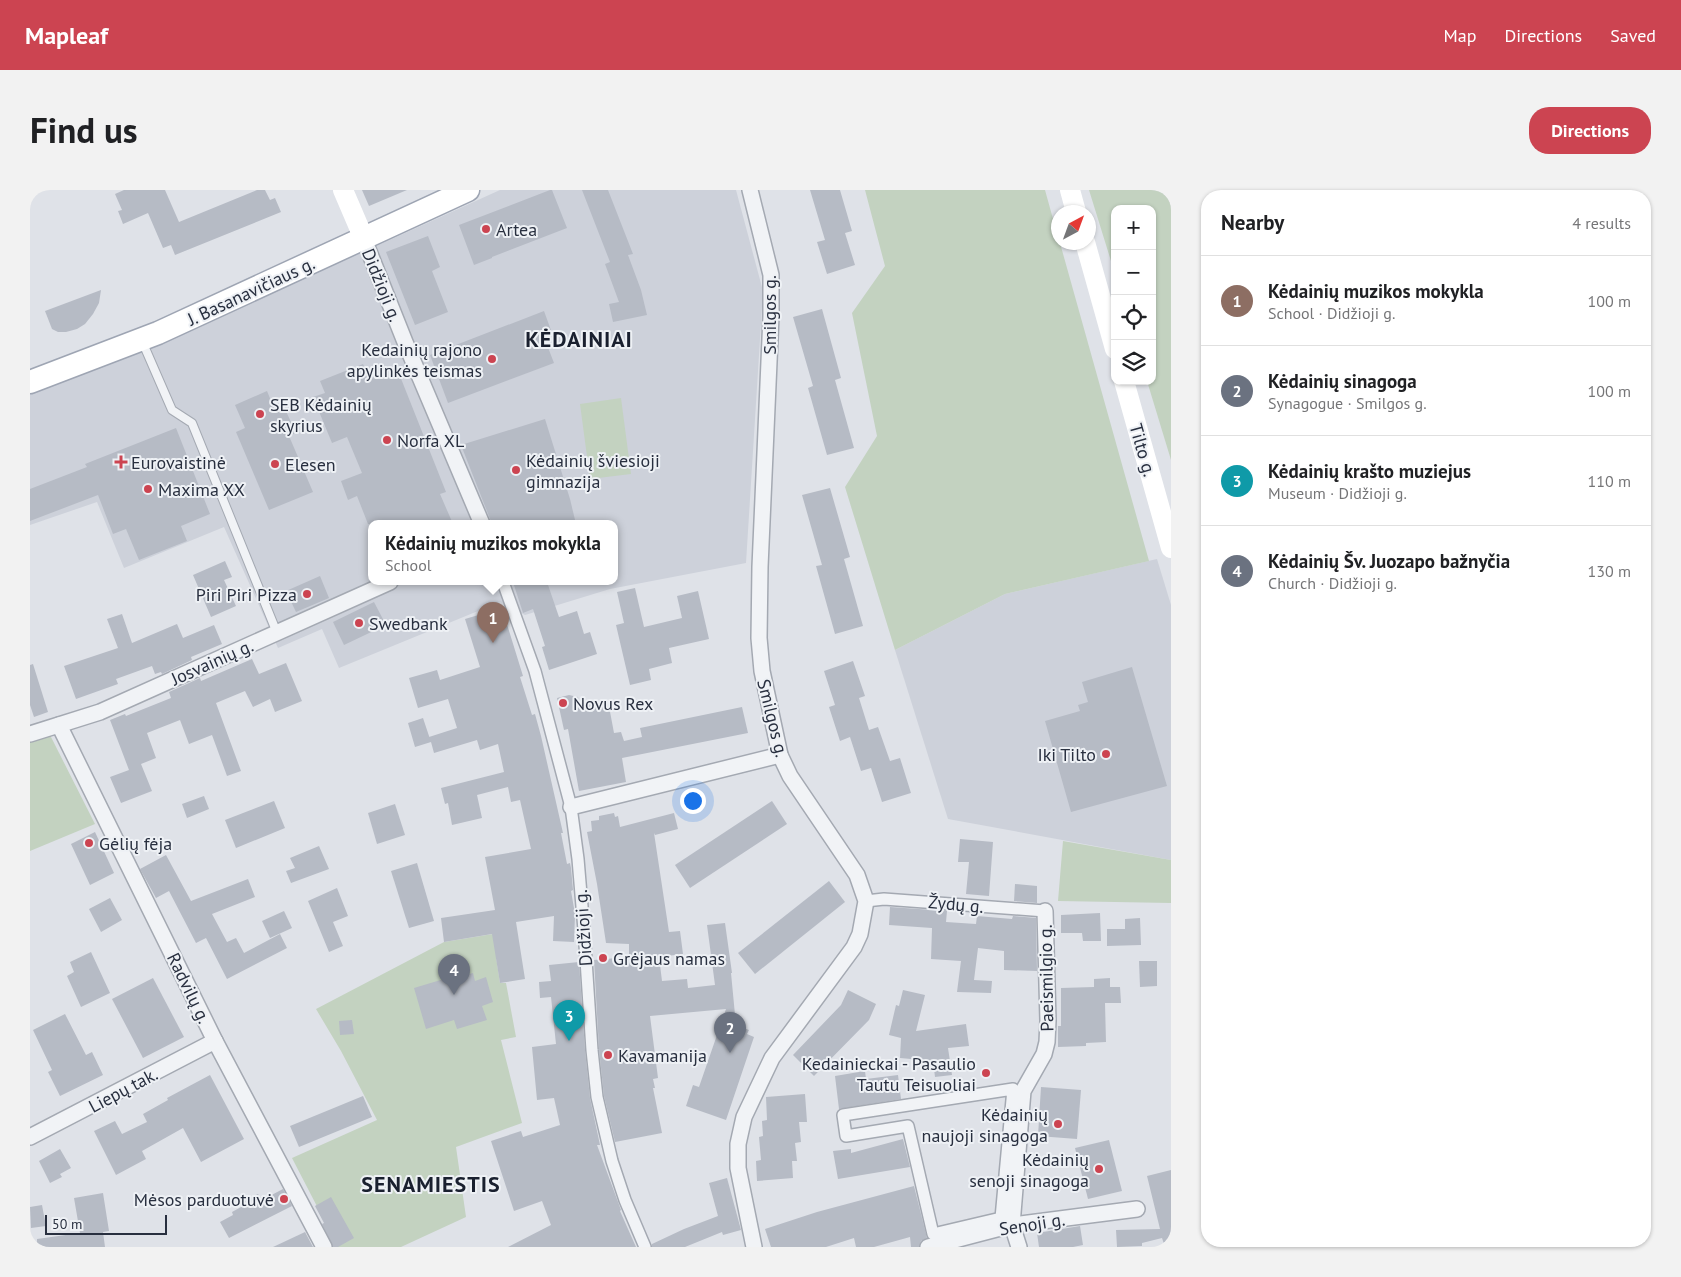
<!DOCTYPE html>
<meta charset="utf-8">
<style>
body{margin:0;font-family:"PT Sans",sans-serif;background:#f2f2f2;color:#202124}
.controls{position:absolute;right:15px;top:15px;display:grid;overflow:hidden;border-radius:10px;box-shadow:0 1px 4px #0004}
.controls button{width:45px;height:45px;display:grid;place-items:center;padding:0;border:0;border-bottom:1px solid #e0e0e0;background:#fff;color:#202124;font:25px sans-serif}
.compass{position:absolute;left:1021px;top:15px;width:45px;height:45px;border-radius:50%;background:#fff;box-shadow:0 1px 4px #0004;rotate:41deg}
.scale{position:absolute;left:15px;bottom:12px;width:122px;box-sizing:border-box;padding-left:5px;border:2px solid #282f3f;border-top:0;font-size:14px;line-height:18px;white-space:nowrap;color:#282f3f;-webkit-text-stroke:4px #eef1f5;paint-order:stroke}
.you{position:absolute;left:662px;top:610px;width:18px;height:18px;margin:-12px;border:4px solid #fff;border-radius:50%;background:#1a73e8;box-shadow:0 0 0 8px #1a73e833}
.badge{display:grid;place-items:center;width:32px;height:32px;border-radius:50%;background:#cc4451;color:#fff;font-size:16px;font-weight:700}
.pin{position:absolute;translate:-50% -41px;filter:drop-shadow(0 1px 2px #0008)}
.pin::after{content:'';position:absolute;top:26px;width:18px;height:15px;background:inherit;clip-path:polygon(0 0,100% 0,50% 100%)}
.popup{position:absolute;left:338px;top:330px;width:250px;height:65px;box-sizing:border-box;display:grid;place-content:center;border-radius:10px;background:#fff;filter:drop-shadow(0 1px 4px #0005);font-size:16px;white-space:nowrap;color:#757577}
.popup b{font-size:19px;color:#202124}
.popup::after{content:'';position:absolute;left:50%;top:100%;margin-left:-10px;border:10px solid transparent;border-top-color:#fff}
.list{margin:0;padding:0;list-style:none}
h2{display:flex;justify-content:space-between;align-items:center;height:65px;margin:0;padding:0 20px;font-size:21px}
h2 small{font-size:16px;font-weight:400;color:#757577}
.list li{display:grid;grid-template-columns:32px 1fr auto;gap:15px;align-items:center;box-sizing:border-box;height:90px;padding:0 20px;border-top:1px solid #e0e0e0}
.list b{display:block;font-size:19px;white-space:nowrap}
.list p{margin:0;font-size:16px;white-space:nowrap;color:#757577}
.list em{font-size:16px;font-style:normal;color:#757577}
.icon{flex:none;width:28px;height:28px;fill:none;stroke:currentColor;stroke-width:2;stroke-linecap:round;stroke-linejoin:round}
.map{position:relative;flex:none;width:1141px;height:1057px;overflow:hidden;border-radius:20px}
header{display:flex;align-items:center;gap:30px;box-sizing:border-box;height:70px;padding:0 25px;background:#cc4451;color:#fff}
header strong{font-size:24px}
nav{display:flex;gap:28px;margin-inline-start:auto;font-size:18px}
.intro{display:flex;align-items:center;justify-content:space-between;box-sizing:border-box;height:120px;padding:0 30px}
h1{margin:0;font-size:35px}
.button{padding:12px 22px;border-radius:20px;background:#cc4451;color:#fff;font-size:18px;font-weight:700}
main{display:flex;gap:30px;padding:0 30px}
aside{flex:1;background:#fff;border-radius:20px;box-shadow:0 1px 4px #0004}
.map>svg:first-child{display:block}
</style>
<header>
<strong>Mapleaf</strong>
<nav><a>Map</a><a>Directions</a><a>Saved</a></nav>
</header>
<div class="intro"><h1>Find us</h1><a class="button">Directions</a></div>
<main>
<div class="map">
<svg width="1141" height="1057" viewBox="0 0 1141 1057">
<rect width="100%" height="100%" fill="#dfe2e8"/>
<g fill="#cdd1da" fill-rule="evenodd">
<path d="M 470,0 L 706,0 L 733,101 L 716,373 L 580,399 L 495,425 L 470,412 L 309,478 L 292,439 L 248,458 L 194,337 L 94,378 L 67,312 L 0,335 L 0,202 L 146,143 L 351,54 ZM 342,334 L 584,334 L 584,392 L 342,392 Z"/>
<path d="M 1127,369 L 1141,415 L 1141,670 L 918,629 L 865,460 L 975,404 Z"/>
</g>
<g fill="#c3d2c0">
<path d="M 835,0 L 1015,0 L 1028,47 L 1028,52 L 1030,53 L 1119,371 L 975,404 L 865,460 L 815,297 L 847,246 L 822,123 L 855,76 Z"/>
<path d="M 1059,0 L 1141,0 L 1141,270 L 1117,191 L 1122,191 L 1122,19 L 1085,19 L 1085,84 Z"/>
<path d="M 591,208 L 601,284 L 560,289 L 550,214 Z"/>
<path d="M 20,545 L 65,634 L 0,661 L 0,552 Z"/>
<path d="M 1033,651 L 1141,670 L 1141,713 L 1028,711 Z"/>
<path d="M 469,743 L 466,767 L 470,793 L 476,793 L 486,847 L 471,850 L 492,933 L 426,957 L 436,1027 L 371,1057 L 308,1057 L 262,968 L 347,930 L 311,861 L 286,819 L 414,752 Z"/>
</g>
<g fill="#b6bbc5">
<path d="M 94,0 L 135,0 L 149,32 L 227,0 L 235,0 L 240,10 L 245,8 L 251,22 L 145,65 L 141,55 L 133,58 L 118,23 L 93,34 L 88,21 L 92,20 L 85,4 Z"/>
<path d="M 332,0 L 377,0 L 339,16 Z"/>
<path d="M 520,0 L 522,0 L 537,38 L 462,67 L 462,68 L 444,75 L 429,35 Z"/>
<path d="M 552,0 L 578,0 L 603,64 L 598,65 L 611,100 L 617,125 L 583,132 L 579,114 L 589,112 L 575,74 L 580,72 Z"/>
<path d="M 780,0 L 810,0 L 822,41 L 815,43 L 825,75 L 797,84 L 787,52 L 795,50 Z"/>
<path d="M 398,46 L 410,77 L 402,81 L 418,122 L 385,135 L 356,62 Z"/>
<path d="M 71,100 L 69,113 L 63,124 L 55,134 L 47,139 L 36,142 L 28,142 L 22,139 L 15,121 Z"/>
<path d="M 792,119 L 811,188 L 805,190 L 824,258 L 797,265 L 778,198 L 783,196 L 763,127 Z"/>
<path d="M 514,121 L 522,143 L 514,147 L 524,173 L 418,213 L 400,165 Z"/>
<path d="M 333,174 L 339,187 L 366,176 L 416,302 L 410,304 L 423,334 L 338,334 L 327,306 L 318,310 L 311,291 L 332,283 L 317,247 L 302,253 L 283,207 L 295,203 L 290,191 Z"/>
<path d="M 237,201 L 246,223 L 255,219 L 266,243 L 259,246 L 283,302 L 239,320 L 206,242 L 215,238 L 205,215 Z"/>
<path d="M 515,229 L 540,309 L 546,334 L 462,334 L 431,255 Z"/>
<path d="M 146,238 L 180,324 L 151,336 L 157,351 L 109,370 L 96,339 L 83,344 L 68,305 L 0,331 L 0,299 L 57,277 L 55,274 Z"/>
<path d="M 800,298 L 820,367 L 814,369 L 833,436 L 805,444 L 786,376 L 792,375 L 772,305 Z"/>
<path d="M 195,371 L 202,387 L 194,390 L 206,416 L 181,427 L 163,385 Z"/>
<path d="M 290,386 L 299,408 L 266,422 L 256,401 Z"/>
<path d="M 483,392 L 517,392 L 529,427 L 547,421 L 554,444 L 560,442 L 567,464 L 519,480 L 512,457 L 515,456 L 503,419 L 493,423 Z"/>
<path d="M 605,398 L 614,437 L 652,428 L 647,406 L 668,401 L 679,449 L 639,458 L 642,473 L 619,479 L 621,490 L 600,495 L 586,435 L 594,433 L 587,402 Z"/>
<path d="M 344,412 L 356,435 L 314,455 L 303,432 Z"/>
<path d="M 472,418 L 493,486 L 490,487 L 502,525 L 505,524 L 511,546 L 533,643 L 531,643 L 537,674 L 540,673 L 541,678 L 543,700 L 541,701 L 545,724 L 544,752 L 523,751 L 524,726 L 486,732 L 495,789 L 470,793 L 462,744 L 414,752 L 411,728 L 465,720 L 455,667 L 501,659 L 490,610 L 481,612 L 478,597 L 447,605 L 452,628 L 422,635 L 418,613 L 415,614 L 411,598 L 474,582 L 468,554 L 450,560 L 447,550 L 404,563 L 401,552 L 385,557 L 378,533 L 393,528 L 401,552 L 399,547 L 427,538 L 418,509 L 388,518 L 379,488 L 407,480 L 410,490 L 450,477 L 435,429 Z"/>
<path d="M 92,424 L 102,453 L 147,434 L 153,448 L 184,435 L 192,454 L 161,467 L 162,470 L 132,484 L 131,482 L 125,484 L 122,476 L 86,489 L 88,494 L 46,509 L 34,476 L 88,458 L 77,429 Z"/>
<path d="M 222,469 L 229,484 L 256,473 L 272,511 L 245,522 L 240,509 L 223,517 L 215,501 L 186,513 L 211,581 L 197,586 L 182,545 L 159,554 L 150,530 L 117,543 L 126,568 L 111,574 L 122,601 L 91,613 L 80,587 L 99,580 L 80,530 L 95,524 L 96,526 L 141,508 L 139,502 L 170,488 L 171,491 Z"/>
<path d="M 823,471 L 835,506 L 829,508 L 839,540 L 848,537 L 860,571 L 870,568 L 881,603 L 852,612 L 841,578 L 831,581 L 820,547 L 810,551 L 799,517 L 805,515 L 794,481 Z"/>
<path d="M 3,474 L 18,522 L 4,527 L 0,515 L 0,475 Z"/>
<path d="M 1102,477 L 1137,596 L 1041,622 L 1015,531 L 1050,521 L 1048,515 L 1058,512 L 1052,492 Z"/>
<path d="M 539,505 L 548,507 L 550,516 L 578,511 L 584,543 L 591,542 L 594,551 L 612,547 L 610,538 L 712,517 L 718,543 L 592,568 L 596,592 L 549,601 L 538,539 L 534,540 L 527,508 Z"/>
<path d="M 174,606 L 179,619 L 157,628 L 152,614 Z"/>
<path d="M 244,611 L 255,638 L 206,658 L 195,630 Z"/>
<path d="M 742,611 L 757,634 L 660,698 L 645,675 Z"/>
<path d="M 365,614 L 375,645 L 347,654 L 338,623 Z"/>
<path d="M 584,623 L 585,627 L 588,626 L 590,637 L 644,623 L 648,639 L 625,645 L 624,643 L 639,742 L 650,741 L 653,764 L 629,767 L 632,791 L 657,789 L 658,798 L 685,795 L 677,735 L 695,733 L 702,783 L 701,783 L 706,835 L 719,840 L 717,844 L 724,847 L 696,930 L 656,916 L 663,895 L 669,897 L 696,819 L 620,826 L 628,888 L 623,889 L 625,898 L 623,898 L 632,943 L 585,952 L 574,906 L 569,859 L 564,770 L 599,767 L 599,754 L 576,753 L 567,694 L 557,642 L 562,641 L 561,631 L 569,630 L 569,626 Z"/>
<path d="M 65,642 L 84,683 L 60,695 L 41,654 Z"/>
<path d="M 930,649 L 963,652 L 959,706 L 936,704 L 939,672 L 928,672 Z"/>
<path d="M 289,656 L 299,679 L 261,693 L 256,681 L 265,678 L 260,668 Z"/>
<path d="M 136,665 L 161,711 L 218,689 L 225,707 L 182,724 L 197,752 L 206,748 L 214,763 L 250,744 L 257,758 L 197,789 L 176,748 L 166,753 L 139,701 L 126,708 L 110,679 Z"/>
<path d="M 387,673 L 404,731 L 379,738 L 361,681 Z"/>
<path d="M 799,691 L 815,712 L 725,784 L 708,763 Z"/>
<path d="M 985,694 L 1007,696 L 1007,713 L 984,711 Z"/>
<path d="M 307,698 L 318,726 L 303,732 L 313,756 L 299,762 L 278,711 Z"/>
<path d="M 80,708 L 92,730 L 71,742 L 59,719 Z"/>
<path d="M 860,717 L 917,721 L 916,732 L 946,734 L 947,726 L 982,729 L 983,726 L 1006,728 L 1007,781 L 974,780 L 974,761 L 948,758 L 944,790 L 962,791 L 961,803 L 927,802 L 931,771 L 901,769 L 902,738 L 859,735 Z"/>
<path d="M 254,721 L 262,738 L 240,748 L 232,731 Z"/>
<path d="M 1070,723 L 1071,751 L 1053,751 L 1052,743 L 1031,743 L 1031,725 Z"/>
<path d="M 1110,728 L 1111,755 L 1077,756 L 1077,739 L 1095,739 L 1095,729 Z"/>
<path d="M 61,762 L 80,803 L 51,817 L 37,786 L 44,782 L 40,772 Z"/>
<path d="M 1109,771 L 1127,771 L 1127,796 L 1110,797 Z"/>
<path d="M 549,772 L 555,860 L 560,908 L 570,955 L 567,955 L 591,1020 L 590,1021 L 606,1057 L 478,1057 L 521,1035 L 512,1011 L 484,1021 L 461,951 L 491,941 L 493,947 L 530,935 L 524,908 L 507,910 L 502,857 L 526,854 L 521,807 L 510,808 L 509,792 L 521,791 L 519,775 Z"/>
<path d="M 430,778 L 433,786 L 443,783 L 445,791 L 456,787 L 463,812 L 452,816 L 457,830 L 427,839 L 424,830 L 396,839 L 384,798 L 414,789 L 413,783 Z"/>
<path d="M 123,788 L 154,847 L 113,868 L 82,809 Z"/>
<path d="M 1080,788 L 1080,797 L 1090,797 L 1091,813 L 1075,813 L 1076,852 L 1056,853 L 1056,856 L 1028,857 L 1028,836 L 1031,836 L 1031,798 L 1064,797 L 1064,789 Z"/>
<path d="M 818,800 L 846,814 L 839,830 L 784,886 L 763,865 L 811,815 Z"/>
<path d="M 873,800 L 895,805 L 886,841 L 936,834 L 939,856 L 918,858 L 922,885 L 905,887 L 903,871 L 870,868 L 871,848 L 859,845 L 866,815 L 869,816 Z"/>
<path d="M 35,824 L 56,865 L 62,862 L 73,885 L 30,906 L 18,882 L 22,880 L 3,840 Z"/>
<path d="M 322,830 L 324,844 L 310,845 L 309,831 Z"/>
<path d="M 835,881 L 836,889 L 868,885 L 871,909 L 809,919 L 805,886 Z"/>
<path d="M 180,885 L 214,949 L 171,972 L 153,938 L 112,961 L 116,969 L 86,985 L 64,941 L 85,931 L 92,944 L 117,932 L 113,924 L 138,910 L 137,908 Z"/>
<path d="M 1011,897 L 1051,900 L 1047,949 L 1008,946 Z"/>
<path d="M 775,904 L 777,932 L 769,932 L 771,952 L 765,953 L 767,971 L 762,971 L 763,988 L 727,991 L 726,971 L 731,970 L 729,947 L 733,946 L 732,931 L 737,930 L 736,907 Z"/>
<path d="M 333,906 L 342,927 L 269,957 L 260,936 Z"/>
<path d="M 873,949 L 880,977 L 808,989 L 803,961 L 821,959 L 821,963 Z"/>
<path d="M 1079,950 L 1092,1001 L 1058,1009 L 1045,958 Z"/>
<path d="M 30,959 L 41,978 L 30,984 L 32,987 L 20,993 L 9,971 Z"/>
<path d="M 1141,980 L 1141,1057 L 1135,1057 L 1132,1048 L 1112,1053 L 1112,1056 L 1087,1057 L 1086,1040 L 1130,1039 L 1117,986 Z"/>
<path d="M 697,988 L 711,1040 L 693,1045 L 692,1042 L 655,1057 L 622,1057 L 622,1054 L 654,1039 L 688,1026 L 679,993 Z"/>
<path d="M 884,996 L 897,1048 L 891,1051 L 889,1057 L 881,1057 L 880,1047 L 844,1057 L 826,1057 L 824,1048 L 796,1057 L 741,1057 L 735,1039 L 787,1022 Z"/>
<path d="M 253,999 L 262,1016 L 199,1048 L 190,1032 L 203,1025 L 202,1022 L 213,1016 L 211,1013 L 228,1004 L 232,1010 Z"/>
<path d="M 73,1003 L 79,1041 L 73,1042 L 75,1057 L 7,1057 L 7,1049 L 50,1043 L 44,1008 Z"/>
<path d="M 301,1007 L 324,1048 L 308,1057 L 303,1057 L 292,1034 L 294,1033 L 285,1016 Z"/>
<path d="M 12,1015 L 16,1036 L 1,1038 L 0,1017 Z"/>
<path d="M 1050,1036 L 1053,1055 L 1043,1057 L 1009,1057 L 1007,1043 Z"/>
<path d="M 275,1042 L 283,1057 L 243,1057 Z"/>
</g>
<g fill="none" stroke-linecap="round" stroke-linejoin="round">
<g stroke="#a4a9b2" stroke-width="10">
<path id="service" d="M 112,151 L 142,220 L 162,233 L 247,443"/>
</g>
<g stroke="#a4a9b2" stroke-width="14">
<g id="pedestrian">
<path d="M 473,392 L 505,481 L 541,617 L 548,669 L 554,740 L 562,860 L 567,907 L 582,971 L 595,1010 L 615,1057"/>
<path d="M 836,711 L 854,709 L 1015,721"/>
<path d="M 983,899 L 971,1028 L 903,1044 L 878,936 L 816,946 L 813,925 Z"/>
</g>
</g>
<g stroke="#a4a9b2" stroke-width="18">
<g id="minor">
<path d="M 720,0 L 741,85 L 741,126 L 730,377 L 729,448 L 732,481 L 750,565 L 760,586 L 827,685 L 836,711 L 830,744 L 824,757 L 742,868 L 714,927 L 708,954 L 708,978 L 724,1057"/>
<path d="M 334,49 L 375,152 L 452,334"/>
<path d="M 29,535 L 185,851 L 294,1057"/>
<path d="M 0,544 L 70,522 L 360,392"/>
<path d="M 541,617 L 750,565"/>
<path d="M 0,947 L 185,851"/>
<path d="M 898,1057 L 982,1035 L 1107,1019"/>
<path d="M 989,1057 L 982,1035 L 993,901 L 1014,864 L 1017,852 L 1018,831 L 1015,721"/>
</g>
</g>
<g stroke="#9ea5b3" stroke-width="25">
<path id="primary" d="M 0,192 L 128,143 L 438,0"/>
</g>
<use href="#service" stroke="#f1f3f6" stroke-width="8"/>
<use href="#pedestrian" stroke="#f1f3f6" stroke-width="11"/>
<use href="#minor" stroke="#f1f3f6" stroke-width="15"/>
<g stroke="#fff" stroke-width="20">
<path d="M 313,0 L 334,49"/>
<path d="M 1040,0 L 1046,22"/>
<path d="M 1055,52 L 1085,159"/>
<path d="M 1094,191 L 1141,358"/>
</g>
<use href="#primary" stroke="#fff" stroke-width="22"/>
</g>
<g fill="#cc4451" stroke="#eef1f5" stroke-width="2">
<circle cx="456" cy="39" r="5"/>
<circle cx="462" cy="169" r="5"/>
<circle cx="230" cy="224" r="5"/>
<circle cx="357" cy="250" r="5"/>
<path d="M88.5 264.5h5v5h5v5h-5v5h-5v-5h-5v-5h5z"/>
<circle cx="245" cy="274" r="5"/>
<circle cx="486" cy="280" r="5"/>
<circle cx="118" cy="299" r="5"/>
<circle cx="277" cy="404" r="5"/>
<circle cx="329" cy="433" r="5"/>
<circle cx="533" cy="513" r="5"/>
<circle cx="1076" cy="564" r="5"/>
<circle cx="59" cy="653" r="5"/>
<circle cx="573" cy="768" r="5"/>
<circle cx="578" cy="865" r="5"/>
<circle cx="956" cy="883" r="5"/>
<circle cx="1028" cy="934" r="5"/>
<circle cx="1069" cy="979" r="5"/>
<circle cx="254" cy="1009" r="5"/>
</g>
<g text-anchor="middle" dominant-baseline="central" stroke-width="4" stroke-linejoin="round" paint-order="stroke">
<g font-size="18" fill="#282f3f" stroke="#eef1f5" text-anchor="start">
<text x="466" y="39">Artea</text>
<text x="452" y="159" text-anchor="end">Kedainių rajono<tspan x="452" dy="21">apylinkės teismas</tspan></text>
<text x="240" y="214">SEB Kėdainių<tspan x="240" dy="21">skyrius</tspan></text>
<text x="367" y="250">Norfa XL</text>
<text x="496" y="270">Kėdainių šviesioji<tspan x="496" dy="21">gimnazija</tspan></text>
<text x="101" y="272">Eurovaistinė</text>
<text x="255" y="274">Elesen</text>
<text x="128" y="299">Maxima XX</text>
<text x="267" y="404" text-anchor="end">Piri Piri Pizza</text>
<text x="339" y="433">Swedbank</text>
<text x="543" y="513">Novus Rex</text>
<text x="1066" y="564" text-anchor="end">Iki Tilto</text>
<text x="69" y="653">Gėlių fėja</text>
<text x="583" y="768">Grėjaus namas</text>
<text x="588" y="865">Kavamanija</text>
<text x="946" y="873" text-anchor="end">Kedainieckai - Pasaulio<tspan x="946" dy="21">Tautu Teisuoliai</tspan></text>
<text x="1018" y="924" text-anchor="end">Kėdainių<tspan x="1018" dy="21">naujoji sinagoga</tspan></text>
<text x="1059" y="969" text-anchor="end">Kėdainių<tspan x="1059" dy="21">senoji sinagoga</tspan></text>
<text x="244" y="1009" text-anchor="end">Mėsos parduotuvė</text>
</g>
<g font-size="18" fill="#282f3f" stroke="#eef1f5">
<text transform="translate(352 95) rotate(68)">Didžioji g.</text>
<text transform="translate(221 101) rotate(-25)">J. Basanavičiaus g.</text>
<text transform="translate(739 125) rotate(-90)">Smilgos g.</text>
<text transform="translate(1113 260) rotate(74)">Tilto g.</text>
<text transform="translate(182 472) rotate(-24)">Josvainių g.</text>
<text transform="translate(743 528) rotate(76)">Smilgos g.</text>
<text transform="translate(926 714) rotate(5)">Žydų g.</text>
<text transform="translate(553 738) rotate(-94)">Didžioji g.</text>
<text transform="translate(1016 788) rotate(-91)">Paeismilgio g.</text>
<text transform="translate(159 798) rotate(64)">Radvilų g.</text>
<text transform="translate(93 900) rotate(-28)">Liepų tak.</text>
<text transform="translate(1002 1034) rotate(-9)">Senoji g.</text>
</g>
<g font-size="22" font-weight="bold" letter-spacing="1" fill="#1a202f" stroke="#eef1f5">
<text x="549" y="149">KĖDAINIAI</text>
<text x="401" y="994">SENAMIESTIS</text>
</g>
</g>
</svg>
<div class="controls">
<button>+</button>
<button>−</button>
<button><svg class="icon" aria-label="locate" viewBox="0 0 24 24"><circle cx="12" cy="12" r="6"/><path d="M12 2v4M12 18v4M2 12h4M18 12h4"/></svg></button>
<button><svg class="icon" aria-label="layers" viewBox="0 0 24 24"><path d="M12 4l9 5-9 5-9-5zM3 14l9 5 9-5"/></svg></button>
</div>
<svg class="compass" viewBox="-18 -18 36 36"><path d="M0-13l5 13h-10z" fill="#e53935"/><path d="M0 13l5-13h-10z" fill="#757577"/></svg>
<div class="scale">50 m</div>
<div class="you"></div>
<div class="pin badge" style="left:463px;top:453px;background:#8d6e63">1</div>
<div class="popup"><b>Kėdainių muzikos mokykla</b>School</div>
<div class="pin badge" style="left:700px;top:863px;background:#6b7280">2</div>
<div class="pin badge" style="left:539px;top:851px;background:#0f9aa8">3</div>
<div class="pin badge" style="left:424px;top:805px;background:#6b7280">4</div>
</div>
<aside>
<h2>Nearby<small>4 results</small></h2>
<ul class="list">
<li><span class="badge" style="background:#8d6e63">1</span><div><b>Kėdainių muzikos mokykla</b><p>School · Didžioji g.</p></div><em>100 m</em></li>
<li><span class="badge" style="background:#6b7280">2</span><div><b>Kėdainių sinagoga</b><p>Synagogue · Smilgos g.</p></div><em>100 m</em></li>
<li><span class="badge" style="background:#0f9aa8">3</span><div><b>Kėdainių krašto muziejus</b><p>Museum · Didžioji g.</p></div><em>110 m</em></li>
<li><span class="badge" style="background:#6b7280">4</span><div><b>Kėdainių Šv. Juozapo bažnyčia</b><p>Church · Didžioji g.</p></div><em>130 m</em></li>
</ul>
</aside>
</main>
